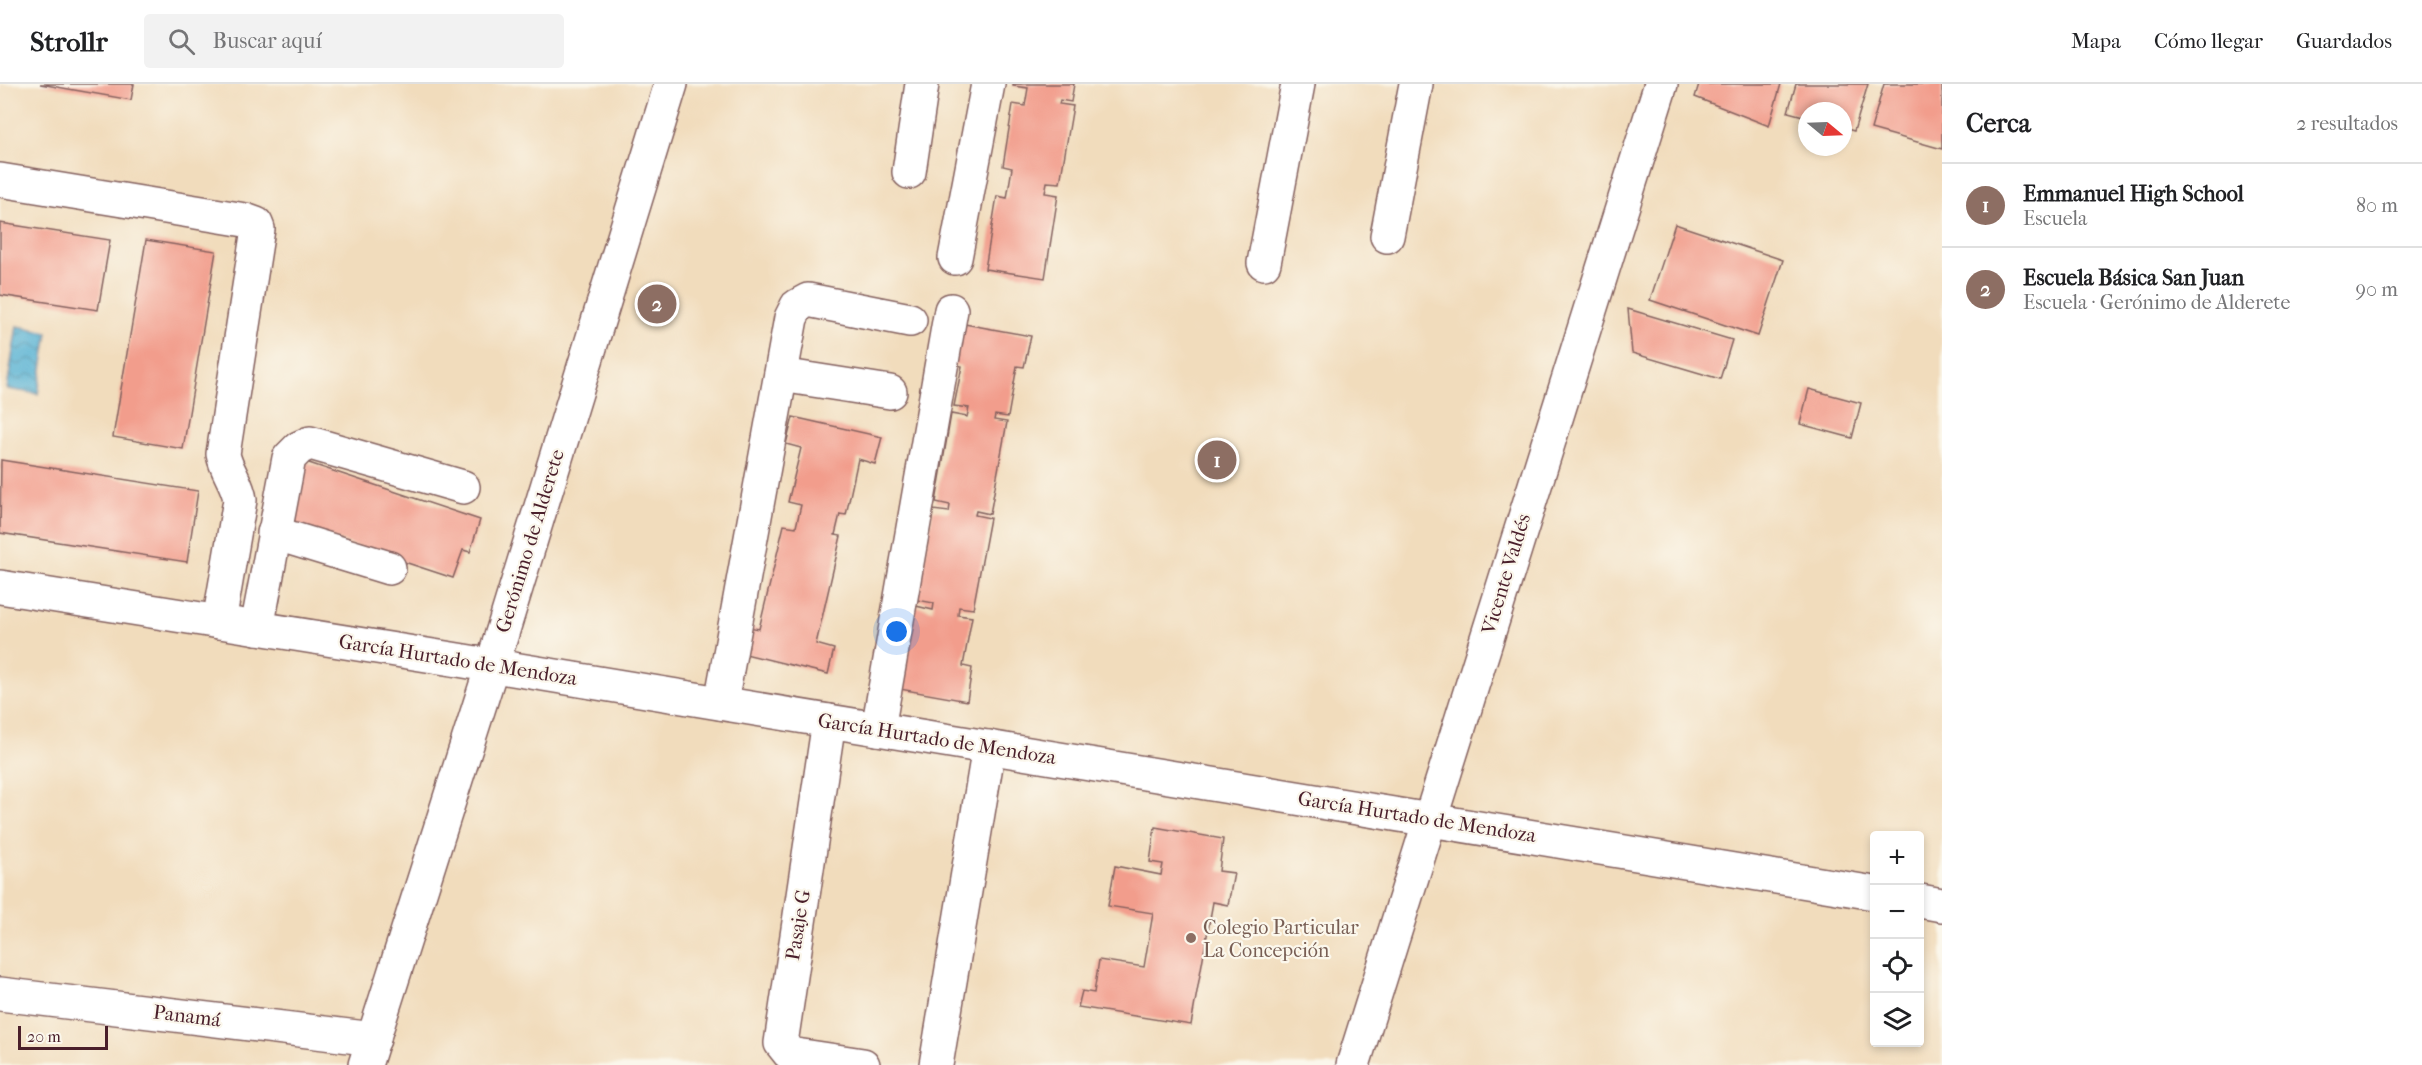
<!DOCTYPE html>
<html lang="es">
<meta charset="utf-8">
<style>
body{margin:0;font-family:"IM FELL French Canon",serif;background:#f2f2f2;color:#202124}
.controls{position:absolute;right:18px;bottom:18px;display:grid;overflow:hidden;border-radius:6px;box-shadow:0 3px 9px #0003}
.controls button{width:54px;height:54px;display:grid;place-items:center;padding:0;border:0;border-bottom:2px solid #e0e0e0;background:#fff;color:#202124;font:30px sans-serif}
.compass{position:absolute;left:1798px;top:18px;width:54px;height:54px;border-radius:50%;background:#fff;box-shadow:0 3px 9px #0003;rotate:109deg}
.scale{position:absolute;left:18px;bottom:15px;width:90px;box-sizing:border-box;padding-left:6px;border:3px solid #4a1f2b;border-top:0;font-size:16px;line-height:21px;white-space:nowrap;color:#4a1f2b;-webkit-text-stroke:4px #fbf7ec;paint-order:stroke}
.you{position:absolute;left:897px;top:548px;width:21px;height:21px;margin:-15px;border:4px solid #fff;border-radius:50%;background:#1a73e8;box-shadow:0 0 0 9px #1a73e833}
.badge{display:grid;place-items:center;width:39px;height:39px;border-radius:50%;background:#0b8043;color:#fff;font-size:20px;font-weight:700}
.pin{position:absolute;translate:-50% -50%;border:3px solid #fff;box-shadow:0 2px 6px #0006}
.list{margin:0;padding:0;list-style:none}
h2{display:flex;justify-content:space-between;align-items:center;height:78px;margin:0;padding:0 24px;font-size:26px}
h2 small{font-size:20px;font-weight:400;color:#757577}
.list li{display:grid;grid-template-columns:39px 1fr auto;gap:18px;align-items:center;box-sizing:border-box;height:84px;padding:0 24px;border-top:2px solid #e0e0e0}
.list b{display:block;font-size:22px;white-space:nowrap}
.list p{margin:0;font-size:20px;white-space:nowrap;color:#757577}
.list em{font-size:20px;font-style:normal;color:#757577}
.icon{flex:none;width:33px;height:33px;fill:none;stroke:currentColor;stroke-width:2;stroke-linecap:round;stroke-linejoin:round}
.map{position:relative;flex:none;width:1942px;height:981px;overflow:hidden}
header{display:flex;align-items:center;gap:36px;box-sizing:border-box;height:84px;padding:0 30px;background:#fff;border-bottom:2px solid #e0e0e0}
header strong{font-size:28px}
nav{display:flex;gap:33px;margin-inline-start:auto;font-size:21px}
.search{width:420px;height:54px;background:#f2f2f2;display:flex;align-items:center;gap:15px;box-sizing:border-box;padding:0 21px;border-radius:6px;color:#757577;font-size:22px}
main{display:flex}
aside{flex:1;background:#fff}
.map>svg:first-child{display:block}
</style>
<header>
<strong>Strollr</strong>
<div class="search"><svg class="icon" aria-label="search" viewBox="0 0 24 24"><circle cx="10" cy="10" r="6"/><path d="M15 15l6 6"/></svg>Buscar aquí</div>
<nav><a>Mapa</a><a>Cómo llegar</a><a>Guardados</a></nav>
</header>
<main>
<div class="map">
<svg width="1942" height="981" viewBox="0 0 1942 981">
<defs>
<pattern id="water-waves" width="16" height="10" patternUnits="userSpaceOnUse" patternTransform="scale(1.5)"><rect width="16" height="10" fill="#55b1d3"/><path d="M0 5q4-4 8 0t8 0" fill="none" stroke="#488fab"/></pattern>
</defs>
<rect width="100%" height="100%" fill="#fbf7ec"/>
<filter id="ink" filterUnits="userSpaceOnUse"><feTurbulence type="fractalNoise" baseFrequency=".0167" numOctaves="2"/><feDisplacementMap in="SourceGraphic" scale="12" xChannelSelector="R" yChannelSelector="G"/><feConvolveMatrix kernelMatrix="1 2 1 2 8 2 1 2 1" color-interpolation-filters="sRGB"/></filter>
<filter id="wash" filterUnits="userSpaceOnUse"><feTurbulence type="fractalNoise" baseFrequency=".008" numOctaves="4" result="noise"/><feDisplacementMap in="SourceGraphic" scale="24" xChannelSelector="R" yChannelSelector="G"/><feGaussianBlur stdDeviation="1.35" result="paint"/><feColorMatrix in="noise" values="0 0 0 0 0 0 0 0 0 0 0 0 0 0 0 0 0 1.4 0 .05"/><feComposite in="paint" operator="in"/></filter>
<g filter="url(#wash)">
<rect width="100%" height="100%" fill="#f1dcbc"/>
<path fill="url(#water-waves)" stroke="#50687f" stroke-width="1.5" d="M 17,242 L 48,248 L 38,310 L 7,305 Z"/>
<g id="blocks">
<g fill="#f29d8c">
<path d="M 40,0 L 134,0 L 131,16 Z"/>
<path d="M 1013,0 L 1074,0 L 1071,18 L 1060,16 L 1059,20 L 1073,22 L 1060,99 L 1047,98 L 1045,109 L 1058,111 L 1045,194 L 985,185 L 997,112 L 1007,114 L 1012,84 L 1003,82 L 1013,20 L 1025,22 L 1028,4 L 1013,2 Z"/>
<path d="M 1699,0 L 1781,0 L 1769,42 L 1695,13 Z"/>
<path d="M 1796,0 L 1868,0 L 1854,47 L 1843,44 L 1843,27 L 1807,27 L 1807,33 L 1788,28 Z"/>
<path d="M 1884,0 L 1942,0 L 1942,65 L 1871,45 Z"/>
<path d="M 0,139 L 110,156 L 98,226 L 0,211 Z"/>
<path d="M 1675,140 L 1783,176 L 1758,252 L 1650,216 Z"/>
<path d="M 146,156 L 216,167 L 183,365 L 113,353 Z"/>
<path d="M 1628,225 L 1732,256 L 1720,295 L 1632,269 Z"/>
<path d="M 959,239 L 1031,252 L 1024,283 L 1017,282 L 1008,333 L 995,331 L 994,336 L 1007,338 L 990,430 L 976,427 L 975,431 L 990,434 L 973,525 L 959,523 L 958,531 L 972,533 L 963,582 L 972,584 L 967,617 L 894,604 L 916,522 L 933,526 L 934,519 L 917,516 L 933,426 L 949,428 L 950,421 L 936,418 L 951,330 L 967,333 L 969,324 L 954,322 L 962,282 L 951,280 Z"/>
<path d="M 1809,305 L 1861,319 L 1852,354 L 1800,340 Z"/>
<path d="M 793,333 L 882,353 L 875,380 L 858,375 L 846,431 L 840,430 L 835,451 L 841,452 L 816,560 L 834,565 L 828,590 L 737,568 L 743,542 L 759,545 L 784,441 L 796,443 L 801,421 L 788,418 L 801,364 L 786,360 Z"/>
<path d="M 1,376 L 198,407 L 187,478 L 0,449 Z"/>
<path d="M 303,377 L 480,436 L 470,468 L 463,466 L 453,494 L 283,438 Z"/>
<path d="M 1155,743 L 1223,755 L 1219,787 L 1234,789 L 1228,821 L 1213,818 L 1191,941 L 1078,923 L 1082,907 L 1094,909 L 1099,876 L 1144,883 L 1153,829 L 1108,822 L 1115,782 L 1161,791 L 1163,780 L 1150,778 Z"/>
</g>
</g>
</g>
<g filter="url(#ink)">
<use href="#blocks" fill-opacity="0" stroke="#84615e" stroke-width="1.5"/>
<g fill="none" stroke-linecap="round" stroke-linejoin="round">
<g stroke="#84615e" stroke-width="36">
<g id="minor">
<path d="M 909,88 L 922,0"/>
<path d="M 0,96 L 245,136 L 256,140 L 258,145 L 223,370 C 226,387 238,399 240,416 L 219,538"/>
<path d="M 1387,152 L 1416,0"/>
<path d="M 955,174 L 988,0"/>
<path d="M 1264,179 L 1298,0"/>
<path d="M 781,291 L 890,308"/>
<path d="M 274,449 L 389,484"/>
<path d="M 0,503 L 452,575 L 1874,809"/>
<path d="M 257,544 L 289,374 L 299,364 L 310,359 L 463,403"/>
<path d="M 721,619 L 791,234 L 797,222 L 808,216 L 910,236"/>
<path d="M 829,637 L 781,959 L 789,969 L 796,971 L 863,981"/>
<path d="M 878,645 L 951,226"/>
<path d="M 1920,817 L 1942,821"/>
<path d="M 0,910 L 374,955"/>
<path d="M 365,981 L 492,582 L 671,0"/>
<path d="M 936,981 L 989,663"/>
<path d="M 1353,981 L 1661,0"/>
</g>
</g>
<use href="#minor" stroke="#fff" stroke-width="33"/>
</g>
</g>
<circle fill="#8d6e63" stroke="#fbf7ec" stroke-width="2" cx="1191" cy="854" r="6"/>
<g text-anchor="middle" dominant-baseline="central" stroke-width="4.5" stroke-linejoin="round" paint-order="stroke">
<g font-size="20" fill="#4a1f2b" stroke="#fbf7ec">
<text transform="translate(530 457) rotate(-73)">Gerónimo de Alderete</text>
<text transform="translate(1506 490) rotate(-73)">Vicente Valdés</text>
<text transform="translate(458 576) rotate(9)">García Hurtado de Mendoza</text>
<text transform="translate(937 655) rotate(9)">García Hurtado de Mendoza</text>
<text transform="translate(1417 733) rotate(9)">García Hurtado de Mendoza</text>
<text transform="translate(798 841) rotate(-81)">Pasaje G</text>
<text transform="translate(187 932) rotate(7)">Panamá</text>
</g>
<g font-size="20" fill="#785e54" stroke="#fbf7ec" text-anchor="start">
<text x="1203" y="843">Colegio Particular<tspan x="1203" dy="23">La Concepción</tspan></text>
</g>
</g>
</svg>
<div class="controls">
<button>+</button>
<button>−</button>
<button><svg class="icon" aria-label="locate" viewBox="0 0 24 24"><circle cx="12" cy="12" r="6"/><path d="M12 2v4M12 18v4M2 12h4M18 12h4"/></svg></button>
<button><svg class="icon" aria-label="layers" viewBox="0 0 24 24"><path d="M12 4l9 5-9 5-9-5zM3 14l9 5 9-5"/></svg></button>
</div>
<svg class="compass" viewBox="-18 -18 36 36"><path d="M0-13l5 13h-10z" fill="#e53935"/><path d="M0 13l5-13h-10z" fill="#757577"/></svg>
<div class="scale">20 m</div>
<div class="you"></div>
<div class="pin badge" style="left:1217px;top:376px;background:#8d6e63">1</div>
<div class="pin badge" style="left:657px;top:220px;background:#8d6e63">2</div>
</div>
<aside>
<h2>Cerca<small>2 resultados</small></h2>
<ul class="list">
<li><span class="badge" style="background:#8d6e63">1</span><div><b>Emmanuel High School</b><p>Escuela</p></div><em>80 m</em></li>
<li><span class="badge" style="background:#8d6e63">2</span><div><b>Escuela Básica San Juan</b><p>Escuela · Gerónimo de Alderete</p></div><em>90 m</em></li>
</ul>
</aside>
</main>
